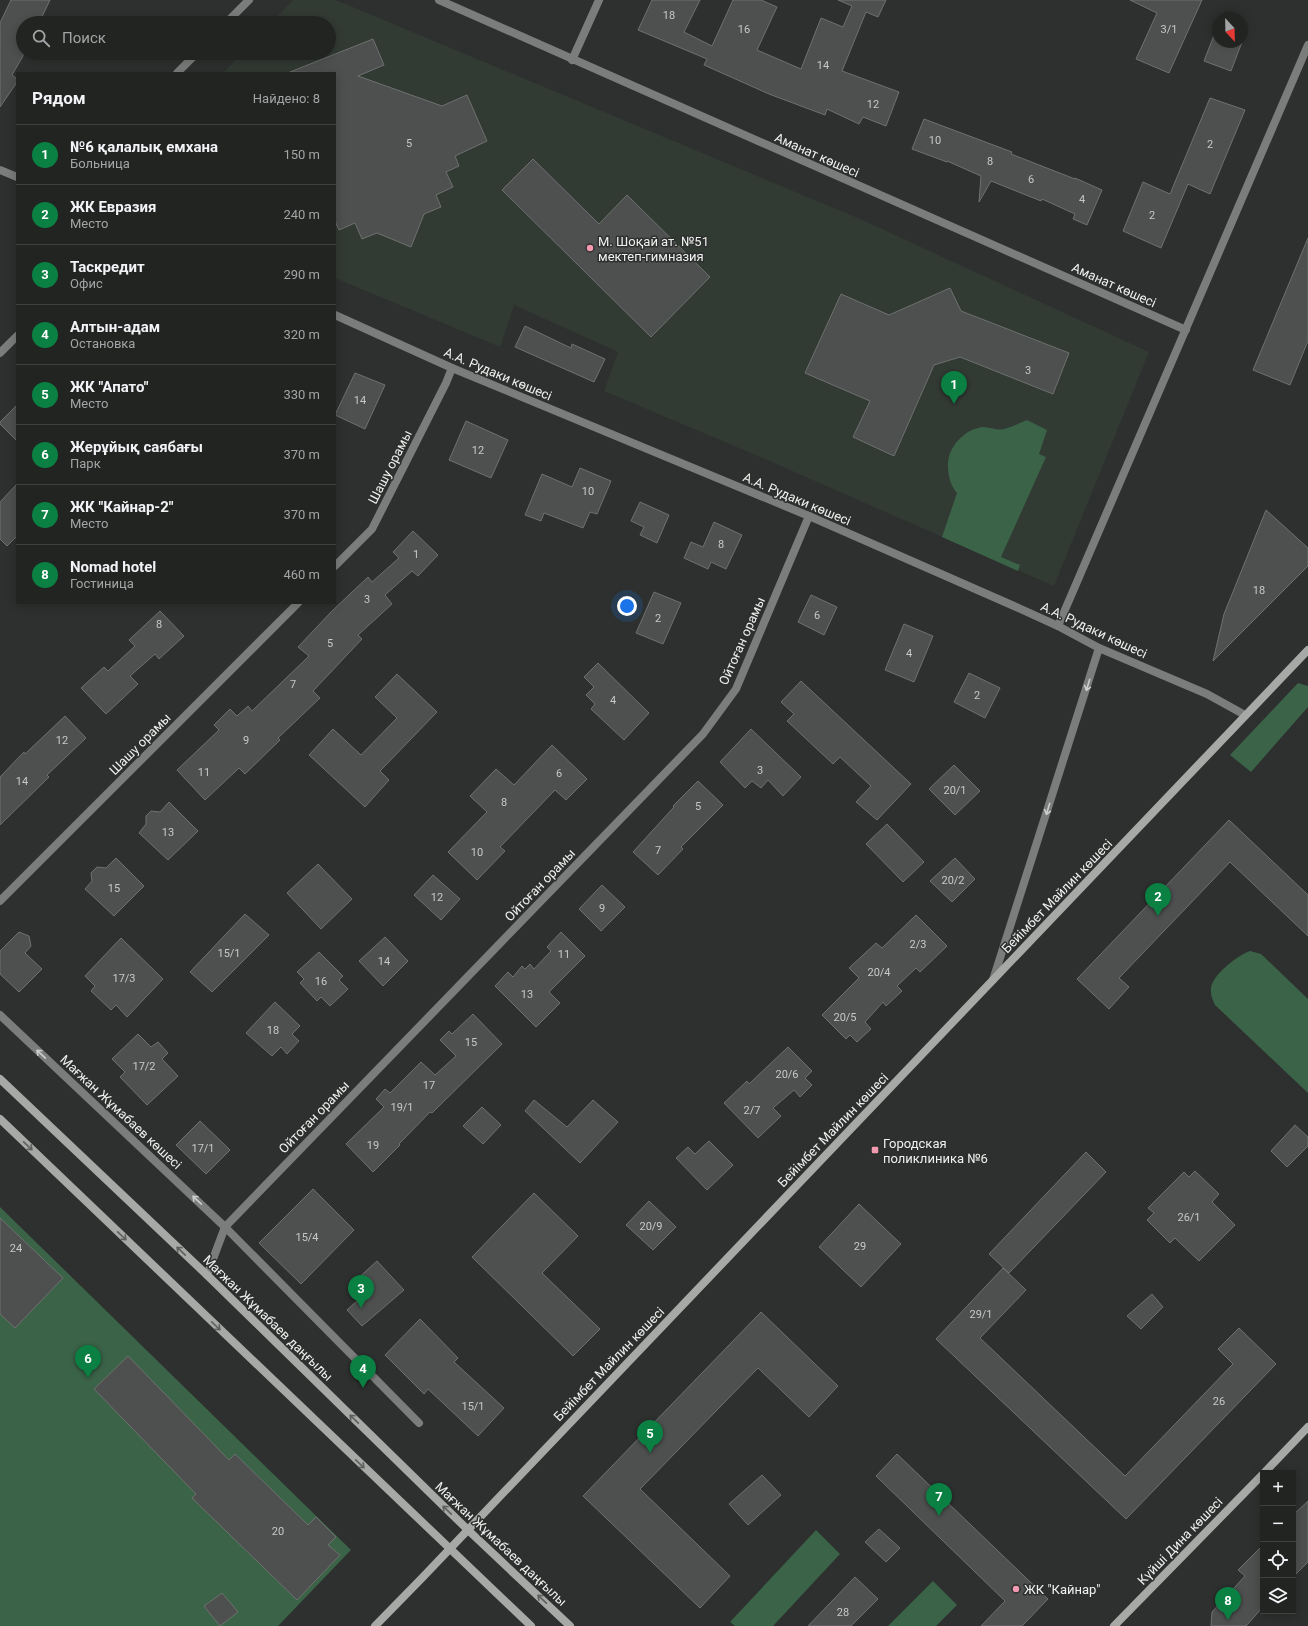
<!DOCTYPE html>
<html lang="ru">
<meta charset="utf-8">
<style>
body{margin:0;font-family:Roboto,sans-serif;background:#2a2c2a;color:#f1f3f6}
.controls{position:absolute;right:12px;bottom:12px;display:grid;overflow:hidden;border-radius:0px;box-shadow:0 2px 10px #0003}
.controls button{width:36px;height:36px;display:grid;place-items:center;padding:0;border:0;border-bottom:1px solid #3f4140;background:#222422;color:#f1f3f6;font:20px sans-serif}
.compass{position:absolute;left:1212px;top:12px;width:36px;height:36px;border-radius:50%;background:#222422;box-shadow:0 2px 10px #0003;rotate:158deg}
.you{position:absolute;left:627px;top:606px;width:14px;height:14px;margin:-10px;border:3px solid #fff;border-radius:50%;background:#1a73e8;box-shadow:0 0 0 6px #1a73e833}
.badge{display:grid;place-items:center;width:26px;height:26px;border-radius:50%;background:#0b8043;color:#fff;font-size:13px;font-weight:700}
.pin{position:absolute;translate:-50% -33px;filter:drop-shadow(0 1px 2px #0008)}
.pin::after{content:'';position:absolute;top:21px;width:14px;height:12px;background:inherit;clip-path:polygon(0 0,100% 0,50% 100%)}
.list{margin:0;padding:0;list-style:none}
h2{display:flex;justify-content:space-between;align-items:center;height:52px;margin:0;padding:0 16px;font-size:17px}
h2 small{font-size:13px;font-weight:400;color:#a2a4a5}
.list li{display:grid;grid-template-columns:26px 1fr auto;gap:12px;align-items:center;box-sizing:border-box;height:60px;padding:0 16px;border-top:1px solid #3f4140}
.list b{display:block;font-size:15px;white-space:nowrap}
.list p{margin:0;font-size:13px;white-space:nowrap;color:#a2a4a5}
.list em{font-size:13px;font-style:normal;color:#a2a4a5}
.icon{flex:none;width:22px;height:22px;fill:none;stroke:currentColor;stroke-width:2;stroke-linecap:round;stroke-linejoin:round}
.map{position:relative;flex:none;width:1308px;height:1626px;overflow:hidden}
.search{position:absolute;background:#222422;box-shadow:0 2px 10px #0003;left:16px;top:16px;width:320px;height:44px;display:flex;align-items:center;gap:10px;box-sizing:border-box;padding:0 14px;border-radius:22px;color:#a2a4a5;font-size:15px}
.panel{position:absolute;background:#222422;box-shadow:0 2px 10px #0003;left:16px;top:72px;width:320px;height:532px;border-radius:0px}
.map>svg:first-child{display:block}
</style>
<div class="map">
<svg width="1308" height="1626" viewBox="0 0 1308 1626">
<rect width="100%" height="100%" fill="#2d302e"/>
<path fill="#323a34" d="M 293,0 L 336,0 L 858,218 L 1149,352 L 1054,586 L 758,456 L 604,391 L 618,352 L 514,305 L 500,347 L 335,278 L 335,73 L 223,73 L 242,53 L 329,53 L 329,23 L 271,23 Z"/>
<g fill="#3b6348">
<path d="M 1027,420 L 1047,430 L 1039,454 L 1046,457 L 1001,557 L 1020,565 L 1018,571 L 942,537 L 957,493 C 950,485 948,475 948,465 C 948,446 965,429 983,427 C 990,427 998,431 1004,429 C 1012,427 1020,423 1027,420 Z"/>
<path d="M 1298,683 L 1308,686 L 1308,707 L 1251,772 L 1230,755 Z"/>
<path d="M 1250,951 L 1261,954 L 1308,999 L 1308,1093 L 1215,1005 C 1212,999 1209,991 1212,984 C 1217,972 1238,955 1250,951 Z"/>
<path d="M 0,1207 L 351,1550 L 278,1626 L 0,1626 Z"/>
<path d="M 816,1530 L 840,1554 L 773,1626 L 735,1626 L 730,1622 Z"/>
<path d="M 933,1581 L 957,1605 L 936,1626 L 888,1626 Z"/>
</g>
<g fill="#4d504e" stroke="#6e716f">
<path d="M 11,0 L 50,0 L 39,23 L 23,23 L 23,56 L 12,75 L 17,79 L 17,82 L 0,107 L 0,23 Z"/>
<path d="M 652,0 L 700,0 L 684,32 L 712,46 L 733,0 L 761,0 L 777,7 L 757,50 L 801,69 L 821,18 L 843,27 L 852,6 L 838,0 L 886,0 L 878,17 L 866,12 L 842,71 L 899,92 L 886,126 L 863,117 L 859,124 L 827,109 L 825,115 L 769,94 L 704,65 L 707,59 L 638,30 Z"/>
<path d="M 1130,0 L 1202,0 L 1169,73 L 1136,59 L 1157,13 Z"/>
<path d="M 1218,25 L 1218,42 L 1242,42 L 1231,71 L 1204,61 Z"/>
<path d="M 373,39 L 384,65 L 358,76 L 442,106 L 467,95 L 487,141 L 455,156 L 459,166 L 446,172 L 453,187 L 436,195 L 441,207 L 424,214 L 411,247 L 377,233 L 362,239 L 355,223 L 339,230 L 335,221 L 335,73 L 290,72 Z"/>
<path d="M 1210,98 L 1245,110 L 1210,194 L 1188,184 L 1161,248 L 1123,231 L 1143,182 L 1170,194 Z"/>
<path d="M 924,119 L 1012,152 L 1011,154 L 1075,179 L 1075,178 L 1102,190 L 1087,225 L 1073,219 L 1075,214 L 1042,199 L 1041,201 L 991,181 L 979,202 L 981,176 L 947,161 L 947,162 L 912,149 Z"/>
<path d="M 533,159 L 599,224 L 627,195 L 710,277 L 651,337 L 502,190 Z"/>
<path d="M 1308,238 L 1308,341 L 1290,385 L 1253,370 Z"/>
<path d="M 950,288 L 961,311 L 1069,353 L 1053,394 L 960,357 L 934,365 L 894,456 L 853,437 L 870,401 L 805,373 L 841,294 L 889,315 Z"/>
<path d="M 525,326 L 571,348 L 572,344 L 605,359 L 594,382 L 515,347 Z"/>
<path d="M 355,373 L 385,385 L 365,429 L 335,415 Z"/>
<path d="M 17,405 L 17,441 L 0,424 L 0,422 Z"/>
<path d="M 466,421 L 508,440 L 491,478 L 449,460 Z"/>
<path d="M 580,468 L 611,481 L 597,514 L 590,512 L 583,528 L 544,513 L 541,521 L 525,515 L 542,474 L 572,487 Z"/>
<path d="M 17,484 L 17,536 L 7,546 L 0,539 L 0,502 Z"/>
<path d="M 640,502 L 669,515 L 657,543 L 640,535 L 644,527 L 631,521 Z"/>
<path d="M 1266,510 L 1308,548 L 1308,566 L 1213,661 L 1224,614 Z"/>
<path d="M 714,522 L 742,535 L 726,569 L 711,562 L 708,569 L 684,558 L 691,542 L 703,547 Z"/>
<path d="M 413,531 L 438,555 L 418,576 L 412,571 L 385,595 L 392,604 L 358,635 L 362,639 L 313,691 L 320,698 L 278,738 L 280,740 L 245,774 L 239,768 L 205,800 L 177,770 L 219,730 L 214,725 L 230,709 L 237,716 L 248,706 L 252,711 L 309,656 L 298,647 L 332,611 L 368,577 L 372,582 L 399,558 L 393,552 Z"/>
<path d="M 654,592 L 681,603 L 663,644 L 636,633 Z"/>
<path d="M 811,595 L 837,607 L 824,635 L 798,622 Z"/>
<path d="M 160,611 L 184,636 L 159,659 L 155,654 L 130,676 L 138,684 L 106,714 L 81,688 L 104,667 L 108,671 L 135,646 L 129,640 Z"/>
<path d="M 904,624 L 933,636 L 914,682 L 885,670 Z"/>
<path d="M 598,663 L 649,713 L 624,740 L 591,709 L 595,704 L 586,695 L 594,687 L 584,677 Z"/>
<path d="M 969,673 L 1000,688 L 985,718 L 954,702 Z"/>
<path d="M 397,674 L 437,712 L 380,771 L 389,780 L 365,807 L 309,755 L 333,729 L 361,755 L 397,718 L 375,697 Z"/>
<path d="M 801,681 L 911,784 L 877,820 L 856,802 L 871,786 L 840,757 L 833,764 L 787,721 L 794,714 L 781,702 Z"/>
<path d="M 65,716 L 86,738 L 47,775 L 49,777 L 0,825 L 0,777 L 24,752 L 25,754 Z"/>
<path d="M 751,729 L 801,777 L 783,796 L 768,780 L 761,788 L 752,781 L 745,788 L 720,762 Z"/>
<path d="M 552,745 L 587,779 L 566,800 L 555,790 L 500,847 L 505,851 L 477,880 L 448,852 L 487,812 L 470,796 L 496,769 L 514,785 Z"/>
<path d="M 954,765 L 980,791 L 955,815 L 929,789 Z"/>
<path d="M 698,781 L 723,805 L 681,847 L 683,849 L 658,875 L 633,852 L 674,807 L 673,806 Z"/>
<path d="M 169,802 L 198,831 L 168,860 L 139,833 L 146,824 L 146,816 L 151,811 L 160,812 Z"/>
<path d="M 1229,820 L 1308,895 L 1308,936 L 1230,862 L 1119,978 L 1129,987 L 1109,1009 L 1077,979 Z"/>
<path d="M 887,824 L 924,862 L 903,882 L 866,844 Z"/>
<path d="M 116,858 L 144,886 L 114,916 L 85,889 L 92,881 L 91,873 L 97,867 L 106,868 Z"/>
<path d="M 955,858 L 975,879 L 952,902 L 930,881 Z"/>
<path d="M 318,864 L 352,899 L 321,929 L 287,893 Z"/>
<path d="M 433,875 L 460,899 L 441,920 L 414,895 Z"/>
<path d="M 602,885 L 625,907 L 601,931 L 579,909 Z"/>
<path d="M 245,914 L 269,935 L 212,992 L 190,972 Z"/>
<path d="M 916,915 L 947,946 L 920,972 L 916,968 L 897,986 L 902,991 L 886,1006 L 883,1002 L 865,1022 L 871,1029 L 857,1042 L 850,1035 L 846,1039 L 822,1015 L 859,978 L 849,968 L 876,943 L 882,948 Z"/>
<path d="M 19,932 L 29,936 L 31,946 L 25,953 L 42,969 L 19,992 L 0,974 L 0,951 Z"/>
<path d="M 561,932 L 585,956 L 549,992 L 560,1003 L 536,1027 L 495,986 L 508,972 L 513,977 L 522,966 L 525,969 L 530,964 L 534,969 L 551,951 L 547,947 Z"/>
<path d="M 385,937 L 408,961 L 383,986 L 359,961 Z"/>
<path d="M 121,938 L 163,979 L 127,1017 L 116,1005 L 111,1010 L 91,991 L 95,986 L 85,976 Z"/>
<path d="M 319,952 L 343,976 L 339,980 L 348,989 L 330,1006 L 321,997 L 317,1001 L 300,983 L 304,979 L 297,972 Z"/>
<path d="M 275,1002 L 300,1026 L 292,1034 L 299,1041 L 287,1054 L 281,1047 L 272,1056 L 246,1033 Z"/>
<path d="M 473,1014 L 502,1044 L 432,1113 L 430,1112 L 399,1144 L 400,1145 L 373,1172 L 346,1144 L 384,1107 L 376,1099 L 385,1089 L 390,1093 L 421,1062 L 435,1075 L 456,1056 L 440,1040 L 449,1031 L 452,1034 Z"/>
<path d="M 138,1034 L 151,1047 L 158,1042 L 168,1053 L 162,1059 L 178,1076 L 147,1105 L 120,1077 L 125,1072 L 112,1059 Z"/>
<path d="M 788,1047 L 812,1071 L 805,1078 L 812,1085 L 800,1097 L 794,1090 L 773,1108 L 781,1116 L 758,1138 L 724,1103 L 747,1081 L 749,1084 Z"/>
<path d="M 534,1100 L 567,1127 L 593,1100 L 618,1122 L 580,1163 L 525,1111 Z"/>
<path d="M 482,1107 L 501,1125 L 483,1144 L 463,1126 Z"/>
<path d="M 200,1121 L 230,1150 L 206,1174 L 176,1145 Z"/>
<path d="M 1295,1125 L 1308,1137 L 1308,1146 L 1287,1167 L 1271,1151 Z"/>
<path d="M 709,1141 L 733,1165 L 707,1190 L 676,1158 L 688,1147 L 695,1154 Z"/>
<path d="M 1086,1152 L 1106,1172 L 1009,1273 L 989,1254 Z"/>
<path d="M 1195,1171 L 1219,1194 L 1212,1202 L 1235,1225 L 1199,1261 L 1175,1238 L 1170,1243 L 1147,1220 L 1154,1213 L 1148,1208 L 1184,1172 L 1189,1177 Z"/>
<path d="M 313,1189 L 354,1230 L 301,1284 L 259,1243 Z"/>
<path d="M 534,1193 L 578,1236 L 542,1273 L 600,1329 L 573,1356 L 472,1257 Z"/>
<path d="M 649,1201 L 676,1227 L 653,1250 L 626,1225 Z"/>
<path d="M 859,1204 L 901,1244 L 861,1287 L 819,1247 Z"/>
<path d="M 0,1218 L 63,1278 L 15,1328 L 0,1314 Z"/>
<path d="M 377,1261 L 404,1290 L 362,1326 L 347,1310 L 357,1301 L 352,1296 L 359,1289 L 354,1282 Z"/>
<path d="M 1003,1268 L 1026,1290 L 980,1338 L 1125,1476 L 1233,1364 L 1218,1349 L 1239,1328 L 1276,1364 L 1126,1519 L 936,1339 Z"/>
<path d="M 1152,1294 L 1163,1307 L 1141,1329 L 1127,1316 Z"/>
<path d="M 761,1312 L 838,1386 L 809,1417 L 758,1368 L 640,1489 L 730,1576 L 700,1608 L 583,1496 Z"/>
<path d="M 420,1319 L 458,1358 L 454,1362 L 504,1408 L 478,1436 L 428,1389 L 424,1394 L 385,1355 Z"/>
<path d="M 128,1356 L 229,1460 L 235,1454 L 308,1525 L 316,1517 L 336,1537 L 328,1545 L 340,1555 L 297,1600 L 192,1498 L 196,1494 L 94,1389 Z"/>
<path d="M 897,1454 L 1048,1599 L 1022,1626 L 981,1626 L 1005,1601 L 876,1476 Z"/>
<path d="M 762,1475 L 781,1495 L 748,1525 L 729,1504 Z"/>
<path d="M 1308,1501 L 1308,1562 L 1293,1577 L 1293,1515 Z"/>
<path d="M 879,1529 L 900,1548 L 886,1562 L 865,1542 Z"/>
<path d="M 1263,1545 L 1263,1607 L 1246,1626 L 1211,1626 L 1212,1612 L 1245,1576 L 1238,1570 Z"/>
<path d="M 855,1577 L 878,1599 L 851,1626 L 808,1626 Z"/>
<path d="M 222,1593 L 238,1612 L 220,1626 L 204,1606 Z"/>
</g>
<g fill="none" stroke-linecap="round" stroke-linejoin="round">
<g stroke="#7b7d7c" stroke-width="8">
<path d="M 439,0 L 1186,330"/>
<path d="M 226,23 L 249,0"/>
<path d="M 572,60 L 599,0"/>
<path d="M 177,73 L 197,53"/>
<path d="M 0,170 L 17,177"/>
<path d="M 335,315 L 452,368 L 809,516 L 1014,606 L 1058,626 L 1099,648 L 1207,694 L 1245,715"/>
<path d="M 0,353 L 17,336"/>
<path d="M 335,566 L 372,529 L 446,383 L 452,368"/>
<path d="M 1058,626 L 1308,45"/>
<path d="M 0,901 L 298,603"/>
<path d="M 993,980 L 1099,648"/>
<path d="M 0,1015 L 225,1227 L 419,1423"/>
<path d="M 207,1275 L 225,1227 L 703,734 L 736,689 L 809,516"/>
</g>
<g stroke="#a7a9a7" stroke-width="8">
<path d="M 0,1079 L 207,1275 L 468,1530 L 570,1626"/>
<path d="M 0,1119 L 531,1626"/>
<path d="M 1264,1473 L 1308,1427"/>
<path d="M 375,1626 L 422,1578 L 1308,650"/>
<path d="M 1114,1626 L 1263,1474"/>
</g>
</g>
<defs><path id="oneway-shaft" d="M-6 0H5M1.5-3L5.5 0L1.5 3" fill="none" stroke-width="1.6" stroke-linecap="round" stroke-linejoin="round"/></defs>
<g stroke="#cccecc">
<use href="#oneway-shaft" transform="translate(1088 685) rotate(107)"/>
<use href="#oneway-shaft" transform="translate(1048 809) rotate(107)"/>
<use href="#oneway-shaft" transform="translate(41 1054) rotate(-137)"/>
<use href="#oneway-shaft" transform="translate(197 1200) rotate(-137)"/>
</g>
<g stroke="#5e605e">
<use href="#oneway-shaft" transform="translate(28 1146) rotate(44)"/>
<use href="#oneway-shaft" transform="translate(122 1236) rotate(44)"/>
<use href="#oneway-shaft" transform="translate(181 1251) rotate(-136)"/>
<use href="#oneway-shaft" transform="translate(216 1326) rotate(44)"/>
<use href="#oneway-shaft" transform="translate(354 1419) rotate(-136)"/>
<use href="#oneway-shaft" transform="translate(360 1464) rotate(44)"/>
<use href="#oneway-shaft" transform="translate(447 1510) rotate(-136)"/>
<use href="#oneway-shaft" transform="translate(542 1599) rotate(-137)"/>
</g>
<g fill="#f29ab0" stroke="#2d302e" stroke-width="1.5">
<circle cx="590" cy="248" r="4"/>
<rect x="871" y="1146" width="8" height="8" rx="2"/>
<circle cx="1016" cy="1589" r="4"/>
</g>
<g text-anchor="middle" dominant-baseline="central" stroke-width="3" stroke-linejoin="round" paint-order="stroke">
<g font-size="11" fill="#c6c9c7">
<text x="669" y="15">18</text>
<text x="744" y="29">16</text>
<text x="1169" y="29">3/1</text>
<text x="823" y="65">14</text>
<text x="873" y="104">12</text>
<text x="935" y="140">10</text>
<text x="409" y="143">5</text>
<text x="1210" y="144">2</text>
<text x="990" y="161">8</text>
<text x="1031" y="179">6</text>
<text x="1082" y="199">4</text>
<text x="1152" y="215">2</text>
<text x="1028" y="370">3</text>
<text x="360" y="400">14</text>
<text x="478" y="450">12</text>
<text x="588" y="491">10</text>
<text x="721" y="544">8</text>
<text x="416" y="554">1</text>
<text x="1259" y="590">18</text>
<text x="367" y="599">3</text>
<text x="817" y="615">6</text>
<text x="658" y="618">2</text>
<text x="159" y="624">8</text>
<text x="330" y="643">5</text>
<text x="909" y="653">4</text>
<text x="293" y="684">7</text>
<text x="977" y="695">2</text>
<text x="613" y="700">4</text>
<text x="62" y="740">12</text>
<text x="246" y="740">9</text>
<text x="760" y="770">3</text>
<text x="204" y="772">11</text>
<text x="559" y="773">6</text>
<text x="22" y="781">14</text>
<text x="955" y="790">20/1</text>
<text x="504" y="802">8</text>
<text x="698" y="806">5</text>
<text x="168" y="832">13</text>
<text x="658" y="850">7</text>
<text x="477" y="852">10</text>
<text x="953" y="880">20/2</text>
<text x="114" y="888">15</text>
<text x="437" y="897">12</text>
<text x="602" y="908">9</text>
<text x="918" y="944">2/3</text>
<text x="229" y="953">15/1</text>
<text x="564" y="954">11</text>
<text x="384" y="961">14</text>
<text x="879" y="972">20/4</text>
<text x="124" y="978">17/3</text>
<text x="321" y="981">16</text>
<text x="527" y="994">13</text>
<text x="845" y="1017">20/5</text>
<text x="273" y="1030">18</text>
<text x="471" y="1042">15</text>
<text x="144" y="1066">17/2</text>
<text x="787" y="1074">20/6</text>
<text x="429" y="1085">17</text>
<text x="402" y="1107">19/1</text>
<text x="752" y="1110">2/7</text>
<text x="373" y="1145">19</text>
<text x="203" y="1148">17/1</text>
<text x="1189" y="1217">26/1</text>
<text x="651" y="1226">20/9</text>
<text x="307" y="1237">15/4</text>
<text x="860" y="1246">29</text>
<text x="16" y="1248">24</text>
<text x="981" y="1314">29/1</text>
<text x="1219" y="1401">26</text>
<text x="473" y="1406">15/1</text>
<text x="278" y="1531">20</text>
<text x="843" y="1612">28</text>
</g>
<g font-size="13" fill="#eff1ef" stroke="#2d302e">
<text transform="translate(817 155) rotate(24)">Аманат көшесі</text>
<text transform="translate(1114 285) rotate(24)">Аманат көшесі</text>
<text transform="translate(498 374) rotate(23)">А.А. Рудаки көшесі</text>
<text transform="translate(390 467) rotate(-63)">Шашу орамы</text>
<text transform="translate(797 499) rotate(23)">А.А. Рудаки көшесі</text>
<text transform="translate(1094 630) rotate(25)">А.А. Рудаки көшесі</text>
<text transform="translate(742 641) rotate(-66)">Ойтоған орамы</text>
<text transform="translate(140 744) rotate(-45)">Шашу орамы</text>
<text transform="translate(540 885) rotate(-46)">Ойтоған орамы</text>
<text transform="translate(1057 896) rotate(-46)">Бейімбет Майлин көшесі</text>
<text transform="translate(121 1112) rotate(43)">Мағжан Жұмабаев көшесі</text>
<text transform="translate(314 1117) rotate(-46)">Ойтоған орамы</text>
<text transform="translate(833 1130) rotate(-46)">Бейімбет Майлин көшесі</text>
<text transform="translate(268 1318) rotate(44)">Мағжан Жұмабаев даңғылы</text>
<text transform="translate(609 1364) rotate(-46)">Бейімбет Майлин көшесі</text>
<text transform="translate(1180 1541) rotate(-46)">Күйші Дина көшесі</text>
<text transform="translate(501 1544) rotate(43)">Мағжан Жұмабаев даңғылы</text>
</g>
<g font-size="13" fill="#eff1ef" stroke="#2d302e" text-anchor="start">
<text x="598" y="241">М. Шоқай ат. №51<tspan x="598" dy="15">мектеп-гимназия</tspan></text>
<text x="883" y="1143">Городская<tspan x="883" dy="15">поликлиника №6</tspan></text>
<text x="1024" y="1589">ЖК "Кайнар"</text>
</g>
</g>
</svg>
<div class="controls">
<button>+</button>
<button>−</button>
<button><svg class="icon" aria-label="locate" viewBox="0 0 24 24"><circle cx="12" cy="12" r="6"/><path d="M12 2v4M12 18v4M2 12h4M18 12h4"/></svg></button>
<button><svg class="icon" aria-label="layers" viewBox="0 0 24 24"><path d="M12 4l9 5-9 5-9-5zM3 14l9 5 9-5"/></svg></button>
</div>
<svg class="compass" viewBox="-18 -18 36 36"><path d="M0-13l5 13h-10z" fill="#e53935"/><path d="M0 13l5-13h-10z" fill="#a2a4a5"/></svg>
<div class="you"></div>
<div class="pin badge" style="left:954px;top:404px">1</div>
<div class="pin badge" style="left:1158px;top:916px">2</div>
<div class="pin badge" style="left:361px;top:1308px">3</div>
<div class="pin badge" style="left:363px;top:1388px">4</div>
<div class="pin badge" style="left:650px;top:1453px">5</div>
<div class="pin badge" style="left:88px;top:1378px">6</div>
<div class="pin badge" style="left:939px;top:1516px">7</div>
<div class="pin badge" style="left:1228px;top:1620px">8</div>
<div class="search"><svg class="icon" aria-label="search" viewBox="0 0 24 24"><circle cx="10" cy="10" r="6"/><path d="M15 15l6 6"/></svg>Поиск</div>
<section class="panel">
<h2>Рядом<small>Найдено: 8</small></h2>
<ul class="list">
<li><span class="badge">1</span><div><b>№6 қалалық емхана</b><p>Больница</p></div><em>150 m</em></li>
<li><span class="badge">2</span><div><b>ЖК Евразия</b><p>Место</p></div><em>240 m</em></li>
<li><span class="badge">3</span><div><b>Таскредит</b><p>Офис</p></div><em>290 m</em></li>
<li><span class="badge">4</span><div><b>Алтын-адам</b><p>Остановка</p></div><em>320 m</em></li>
<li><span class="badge">5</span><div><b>ЖК &quot;Апато&quot;</b><p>Место</p></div><em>330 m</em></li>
<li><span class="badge">6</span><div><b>Жерұйық саябағы</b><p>Парк</p></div><em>370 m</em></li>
<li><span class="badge">7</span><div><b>ЖК &quot;Кайнар-2&quot;</b><p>Место</p></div><em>370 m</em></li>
<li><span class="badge">8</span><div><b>Nomad hotel</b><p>Гостиница</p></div><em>460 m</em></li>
</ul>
</section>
</div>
